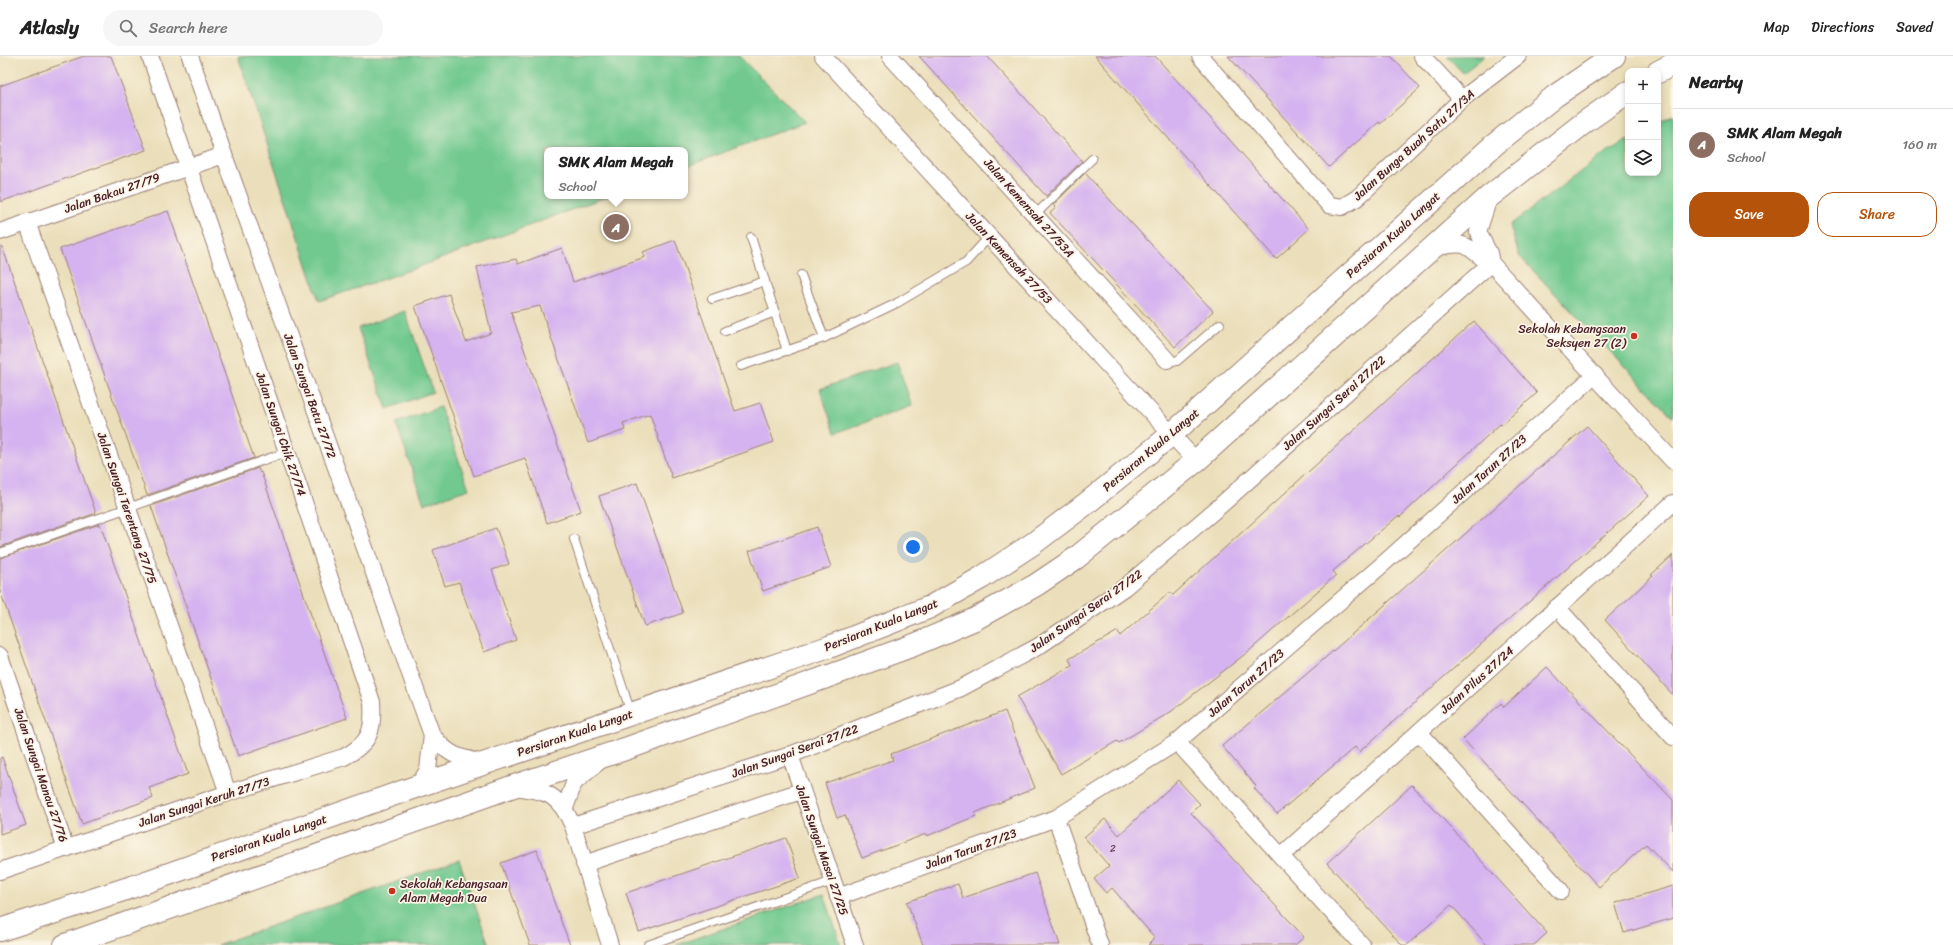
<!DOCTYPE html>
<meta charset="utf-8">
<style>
body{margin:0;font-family:Sriracha,sans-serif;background:#f6f6f6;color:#222}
.controls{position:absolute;right:12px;top:12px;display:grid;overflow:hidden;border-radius:8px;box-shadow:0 2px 6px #0003}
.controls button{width:36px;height:36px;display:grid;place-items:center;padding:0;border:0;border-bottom:1px solid #e0e0e0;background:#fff;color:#222;font:20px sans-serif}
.you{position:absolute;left:913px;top:491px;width:14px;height:14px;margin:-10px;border:3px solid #fff;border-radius:50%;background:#1a73e8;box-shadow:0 0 0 6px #1a73e833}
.badge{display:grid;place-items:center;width:26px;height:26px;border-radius:50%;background:#b45309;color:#fff;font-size:13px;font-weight:700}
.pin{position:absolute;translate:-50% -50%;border:2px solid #fff;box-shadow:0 1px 4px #0006}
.popup{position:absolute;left:544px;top:91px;width:144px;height:52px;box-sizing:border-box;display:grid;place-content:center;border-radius:8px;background:#fff;filter:drop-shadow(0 1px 3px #0005);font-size:13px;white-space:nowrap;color:#767676}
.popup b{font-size:15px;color:#222}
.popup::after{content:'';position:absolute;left:50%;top:100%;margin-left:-8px;border:8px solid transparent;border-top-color:#fff}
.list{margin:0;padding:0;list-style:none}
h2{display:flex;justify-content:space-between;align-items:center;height:52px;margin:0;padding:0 16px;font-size:17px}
h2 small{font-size:13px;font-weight:400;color:#767676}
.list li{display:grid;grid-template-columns:26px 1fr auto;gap:12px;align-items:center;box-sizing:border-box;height:72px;padding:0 16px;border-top:1px solid #e0e0e0}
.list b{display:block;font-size:15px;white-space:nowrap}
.list p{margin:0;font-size:13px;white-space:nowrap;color:#767676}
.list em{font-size:13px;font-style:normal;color:#767676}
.actions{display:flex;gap:8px;padding:12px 16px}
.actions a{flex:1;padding:9px 0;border:1px solid #b45309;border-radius:16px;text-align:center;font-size:14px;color:#b45309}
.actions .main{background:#b45309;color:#fff}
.icon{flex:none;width:22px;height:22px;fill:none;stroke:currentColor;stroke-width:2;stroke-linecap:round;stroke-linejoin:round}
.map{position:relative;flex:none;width:1673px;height:889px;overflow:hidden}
header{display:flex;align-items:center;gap:24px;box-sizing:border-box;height:56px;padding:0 20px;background:#fff;border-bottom:1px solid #e0e0e0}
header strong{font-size:19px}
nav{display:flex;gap:22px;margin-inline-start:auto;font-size:14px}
.search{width:280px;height:36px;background:#f6f6f6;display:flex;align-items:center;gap:10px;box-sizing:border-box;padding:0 14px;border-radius:22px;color:#767676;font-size:15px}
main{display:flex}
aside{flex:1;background:#fff}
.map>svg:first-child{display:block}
</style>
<header>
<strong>Atlasly</strong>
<div class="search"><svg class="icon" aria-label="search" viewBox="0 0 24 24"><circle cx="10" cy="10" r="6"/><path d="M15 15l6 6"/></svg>Search here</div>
<nav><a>Map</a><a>Directions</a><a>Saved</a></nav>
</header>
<main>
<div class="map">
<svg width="1673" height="889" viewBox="0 0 1673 889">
<rect width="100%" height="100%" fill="#fcf5e5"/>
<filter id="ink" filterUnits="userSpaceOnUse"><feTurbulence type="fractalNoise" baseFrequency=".025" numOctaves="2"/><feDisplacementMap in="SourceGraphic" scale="8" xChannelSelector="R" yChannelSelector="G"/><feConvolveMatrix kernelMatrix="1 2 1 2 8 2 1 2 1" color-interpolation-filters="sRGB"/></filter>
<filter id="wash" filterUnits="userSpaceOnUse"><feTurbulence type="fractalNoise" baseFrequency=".012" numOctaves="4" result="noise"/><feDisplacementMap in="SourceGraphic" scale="16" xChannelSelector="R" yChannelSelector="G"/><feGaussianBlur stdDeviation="0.9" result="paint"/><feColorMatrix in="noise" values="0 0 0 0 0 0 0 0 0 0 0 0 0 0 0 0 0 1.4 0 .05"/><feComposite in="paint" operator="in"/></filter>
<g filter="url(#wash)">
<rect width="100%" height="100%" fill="#ebdfbb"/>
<g fill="#71c98f" stroke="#5e745d">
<path d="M 238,0 L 739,0 L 805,66 L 685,111 L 685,94 L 547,94 L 547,140 L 608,140 L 416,212 L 319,245 Z"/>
<path d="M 1447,0 L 1485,0 L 1463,17 Z"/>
<path d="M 1673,59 L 1673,360 L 1672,360 L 1519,200 L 1510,169 L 1605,97 L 1628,84 L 1628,117 L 1658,117 L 1658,67 Z"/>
<path d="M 405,255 L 433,336 L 387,353 L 358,272 Z"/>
<path d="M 897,306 L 912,350 L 835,377 L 820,333 Z"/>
<path d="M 440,351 L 469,433 L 424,448 L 396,367 Z"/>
<path d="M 459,804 L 489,889 L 217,889 Z"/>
<path d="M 824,838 L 841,889 L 676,889 Z"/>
</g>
<g id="blocks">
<g fill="#d5b2f0">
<path d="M 84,0 L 111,0 L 146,94 L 0,146 L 0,30 Z"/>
<path d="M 919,0 L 987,0 L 1082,105 L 1046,140 Z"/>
<path d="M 1095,0 L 1155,0 L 1309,173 L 1276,203 Z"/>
<path d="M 1228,0 L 1391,0 L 1420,32 L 1380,68 L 1379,66 L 1329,111 Z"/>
<path d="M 1085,117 L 1213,255 L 1175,291 L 1050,157 L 1056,152 L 1053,149 Z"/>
<path d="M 168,155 L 254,402 L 147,439 L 60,193 Z"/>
<path d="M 675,184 L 735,355 L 760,347 L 774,386 L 672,422 L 650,358 L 623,367 L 625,374 L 588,387 L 540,250 L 511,256 L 581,455 L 547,467 L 525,402 L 474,420 L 415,250 L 449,238 L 466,286 L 491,277 L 477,211 L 516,203 L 518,208 L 562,192 L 573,226 L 645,201 L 643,196 Z"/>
<path d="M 2,190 L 96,457 L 0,491 L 0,191 Z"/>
<path d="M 1474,265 L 1537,337 L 1501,369 L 1500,368 L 1400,461 L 1398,460 L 1333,515 L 1336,519 L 1249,595 L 1172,655 L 1119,687 L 1117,685 L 1061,718 L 1017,641 L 1072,609 L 1069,603 L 1118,575 L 1120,580 L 1170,536 L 1173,539 Z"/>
<path d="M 1587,370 L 1649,440 L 1359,696 L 1355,691 L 1277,758 L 1254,732 L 1256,730 L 1222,690 L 1316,610 Z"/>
<path d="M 258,412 L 260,417 L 261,416 L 347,662 L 238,700 L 151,450 Z"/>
<path d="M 637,427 L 683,557 L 645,570 L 599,440 Z"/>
<path d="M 100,468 L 188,718 L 149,732 L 153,742 L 82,768 L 0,535 L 0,502 Z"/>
<path d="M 817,471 L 831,511 L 763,535 L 749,495 Z"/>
<path d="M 496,472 L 509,508 L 492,514 L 516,584 L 484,596 L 459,526 L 445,530 L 433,494 Z"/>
<path d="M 1673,499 L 1673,639 L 1605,564 L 1653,520 L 1651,519 Z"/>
<path d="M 1547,611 L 1673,744 L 1673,816 L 1646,788 L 1599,831 L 1463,683 L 1501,647 L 1504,651 Z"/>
<path d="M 1005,655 L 1035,732 L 975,757 L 976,760 L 927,780 L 926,778 L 862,802 L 845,759 L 837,762 L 825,727 L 893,704 L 891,698 Z"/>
<path d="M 2,701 L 26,769 L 0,778 L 0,702 Z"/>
<path d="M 1178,724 L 1200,748 L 1191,757 L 1304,881 L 1295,889 L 1148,889 L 1155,882 L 1112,832 L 1106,837 L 1094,823 L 1109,810 L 1084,781 L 1105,763 L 1119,779 Z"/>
<path d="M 1412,729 L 1547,877 L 1534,889 L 1487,889 L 1451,849 L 1407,889 L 1402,889 L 1327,807 Z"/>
<path d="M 786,782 L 800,822 L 639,876 L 626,837 Z"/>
<path d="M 537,794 L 554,846 L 570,889 L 530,889 L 510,833 L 501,807 Z"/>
<path d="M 1035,817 L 1060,889 L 923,889 L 907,846 L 958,828 L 963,842 Z"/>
<path d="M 1673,830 L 1673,862 L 1624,877 L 1615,847 Z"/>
</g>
</g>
</g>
<g filter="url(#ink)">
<use href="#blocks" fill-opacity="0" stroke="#9a7f73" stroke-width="1"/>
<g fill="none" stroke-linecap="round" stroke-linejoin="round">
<g stroke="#9a7f73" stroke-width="10">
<g id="service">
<path d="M 1035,159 L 1092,103"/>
<path d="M 751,181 L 787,295"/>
<path d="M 801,219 L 824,282"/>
<path d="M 712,243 L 765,225"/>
<path d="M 725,275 L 775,256"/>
<path d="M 1167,304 L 1177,305 L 1220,268"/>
<path d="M 741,310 L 824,282 L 897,247 L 966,206 L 989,181"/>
<path d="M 574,483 L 631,657"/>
<path d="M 0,497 L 287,396"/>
<path d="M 648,889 L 833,825"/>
</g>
</g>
<g stroke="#9a7f73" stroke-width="18">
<g id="minor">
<path d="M 190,0 L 224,99 L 432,679 L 428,714 L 418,730"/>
<path d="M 823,0 L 1196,405"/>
<path d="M 890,0 L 1167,304"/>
<path d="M 1200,0 L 1329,149 L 1342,151 L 1357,142 L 1462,43 L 1518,0"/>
<path d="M 1422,0 L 1462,43"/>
<path d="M 1489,142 L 1478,176 L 1489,197 L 1491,207 L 1673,405"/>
<path d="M 27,166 L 228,737"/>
<path d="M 0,176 L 224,99"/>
<path d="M 1431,192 C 1441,191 1453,187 1463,189 C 1472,191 1480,203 1491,207"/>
<path d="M 1557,551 L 1673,681"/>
<path d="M 0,600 L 66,793"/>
<path d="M 1419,676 L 1561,835"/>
<path d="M 432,679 C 450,701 458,701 484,707"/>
<path d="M 1177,686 L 1362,889"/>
<path d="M 790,699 L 855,889"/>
<path d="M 515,731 C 548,736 558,737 573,770 L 610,889"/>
<path d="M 565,752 L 574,727 L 601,704"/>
<path d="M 1056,762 L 1100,889"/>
<path d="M 573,770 L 790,699 L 961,632 L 1039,590 L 1125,531 L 1221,449 L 1491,207"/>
<path d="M 1281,800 L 1673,447"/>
<path d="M 584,808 L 801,735"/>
<path d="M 0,815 L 228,737 L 344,701 C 370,687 374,675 372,646 L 287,396 L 150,0"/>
<path d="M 838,841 L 1056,762 L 1177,686 L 1384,507 L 1595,319"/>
</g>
</g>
<g stroke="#9a7f73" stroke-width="24">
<g id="primary">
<path d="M 1658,16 L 1673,8"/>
<path d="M 0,874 L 129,832 L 418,730 L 829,591 L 930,551 L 981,522 L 1034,487 L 1087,447 L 1172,378 L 1494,89 L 1555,40 L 1614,0"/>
<path d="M 65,889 L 511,731 L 628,692 L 821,623 L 914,589 L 975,563 L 1036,529 L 1076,502 L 1196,405 L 1490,140 L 1585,66 L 1628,36"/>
</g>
</g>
<use href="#service" stroke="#fff" stroke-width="8"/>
<use href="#minor" stroke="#fff" stroke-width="16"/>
<use href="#primary" stroke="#fff" stroke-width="22"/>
</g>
</g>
<g fill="#c8321e" stroke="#fcf5e5" stroke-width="1.5">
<circle cx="1634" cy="280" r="4"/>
<circle cx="392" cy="835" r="4"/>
</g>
<g text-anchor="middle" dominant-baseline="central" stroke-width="3.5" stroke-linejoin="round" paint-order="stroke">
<g font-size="10" fill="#6d445c">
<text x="1113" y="793">2</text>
</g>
<g font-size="12" fill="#4a1f2b" stroke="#fcf5e5">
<text transform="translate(1414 89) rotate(-42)">Jalan Bunga Buah Satu 27/3A</text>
<text transform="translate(112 137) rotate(-19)">Jalan Bakau 27/79</text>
<text transform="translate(1029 152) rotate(48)">Jalan Kemensah 27/53A</text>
<text transform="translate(1393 179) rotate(-42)">Persiaran Kuala Langat</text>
<text transform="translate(1009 202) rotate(47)">Jalan Kemensah 27/53</text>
<text transform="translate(310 340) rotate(70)">Jalan Sungai Batu 27/72</text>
<text transform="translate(1334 347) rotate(-42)">Jalan Sungai Serai 27/22</text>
<text transform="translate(281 378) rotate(71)">Jalan Sungai Chik 27/74</text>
<text transform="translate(1151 394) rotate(-40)">Persiaran Kuala Langat</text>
<text transform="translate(1489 413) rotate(-42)">Jalan Tarun 27/23</text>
<text transform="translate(127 452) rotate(71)">Jalan Sungai Terentang 27/75</text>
<text transform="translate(1086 555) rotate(-35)">Jalan Sungai Serai 27/22</text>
<text transform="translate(881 569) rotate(-22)">Persiaran Kuala Langat</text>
<text transform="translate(1477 624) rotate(-42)">Jalan Pilus 27/24</text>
<text transform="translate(1246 627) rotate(-41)">Jalan Tarun 27/23</text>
<text transform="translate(575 677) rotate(-19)">Persiaran Kuala Langat</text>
<text transform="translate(795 695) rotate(-20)">Jalan Sungai Serai 27/22</text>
<text transform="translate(41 719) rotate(71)">Jalan Sungai Manau 27/76</text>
<text transform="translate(204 746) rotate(-18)">Jalan Sungai Keruh 27/73</text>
<text transform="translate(269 782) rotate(-19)">Persiaran Kuala Langat</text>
<text transform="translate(971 793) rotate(-20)">Jalan Tarun 27/23</text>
<text transform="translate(822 794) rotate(71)">Jalan Sungai Masai 27/25</text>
</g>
<g font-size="12" fill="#4a1f2b" stroke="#fcf5e5" text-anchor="end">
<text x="1626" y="273">Sekolah Kebangsaan<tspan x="1626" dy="14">Seksyen 27 (2)</tspan></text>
<text x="400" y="828" text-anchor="start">Sekolah Kebangsaan<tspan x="400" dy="14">Alam Megah Dua</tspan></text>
</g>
</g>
</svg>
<div class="controls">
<button>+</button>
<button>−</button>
<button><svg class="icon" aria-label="layers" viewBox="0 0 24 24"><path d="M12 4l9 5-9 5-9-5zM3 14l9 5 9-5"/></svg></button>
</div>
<div class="you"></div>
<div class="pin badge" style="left:616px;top:171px;background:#8d6e63">A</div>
<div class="popup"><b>SMK Alam Megah</b>School</div>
</div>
<aside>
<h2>Nearby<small></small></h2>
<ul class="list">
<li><span class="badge" style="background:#8d6e63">A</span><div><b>SMK Alam Megah</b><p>School</p></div><em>160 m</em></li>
</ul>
<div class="actions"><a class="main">Save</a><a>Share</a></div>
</aside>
</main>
